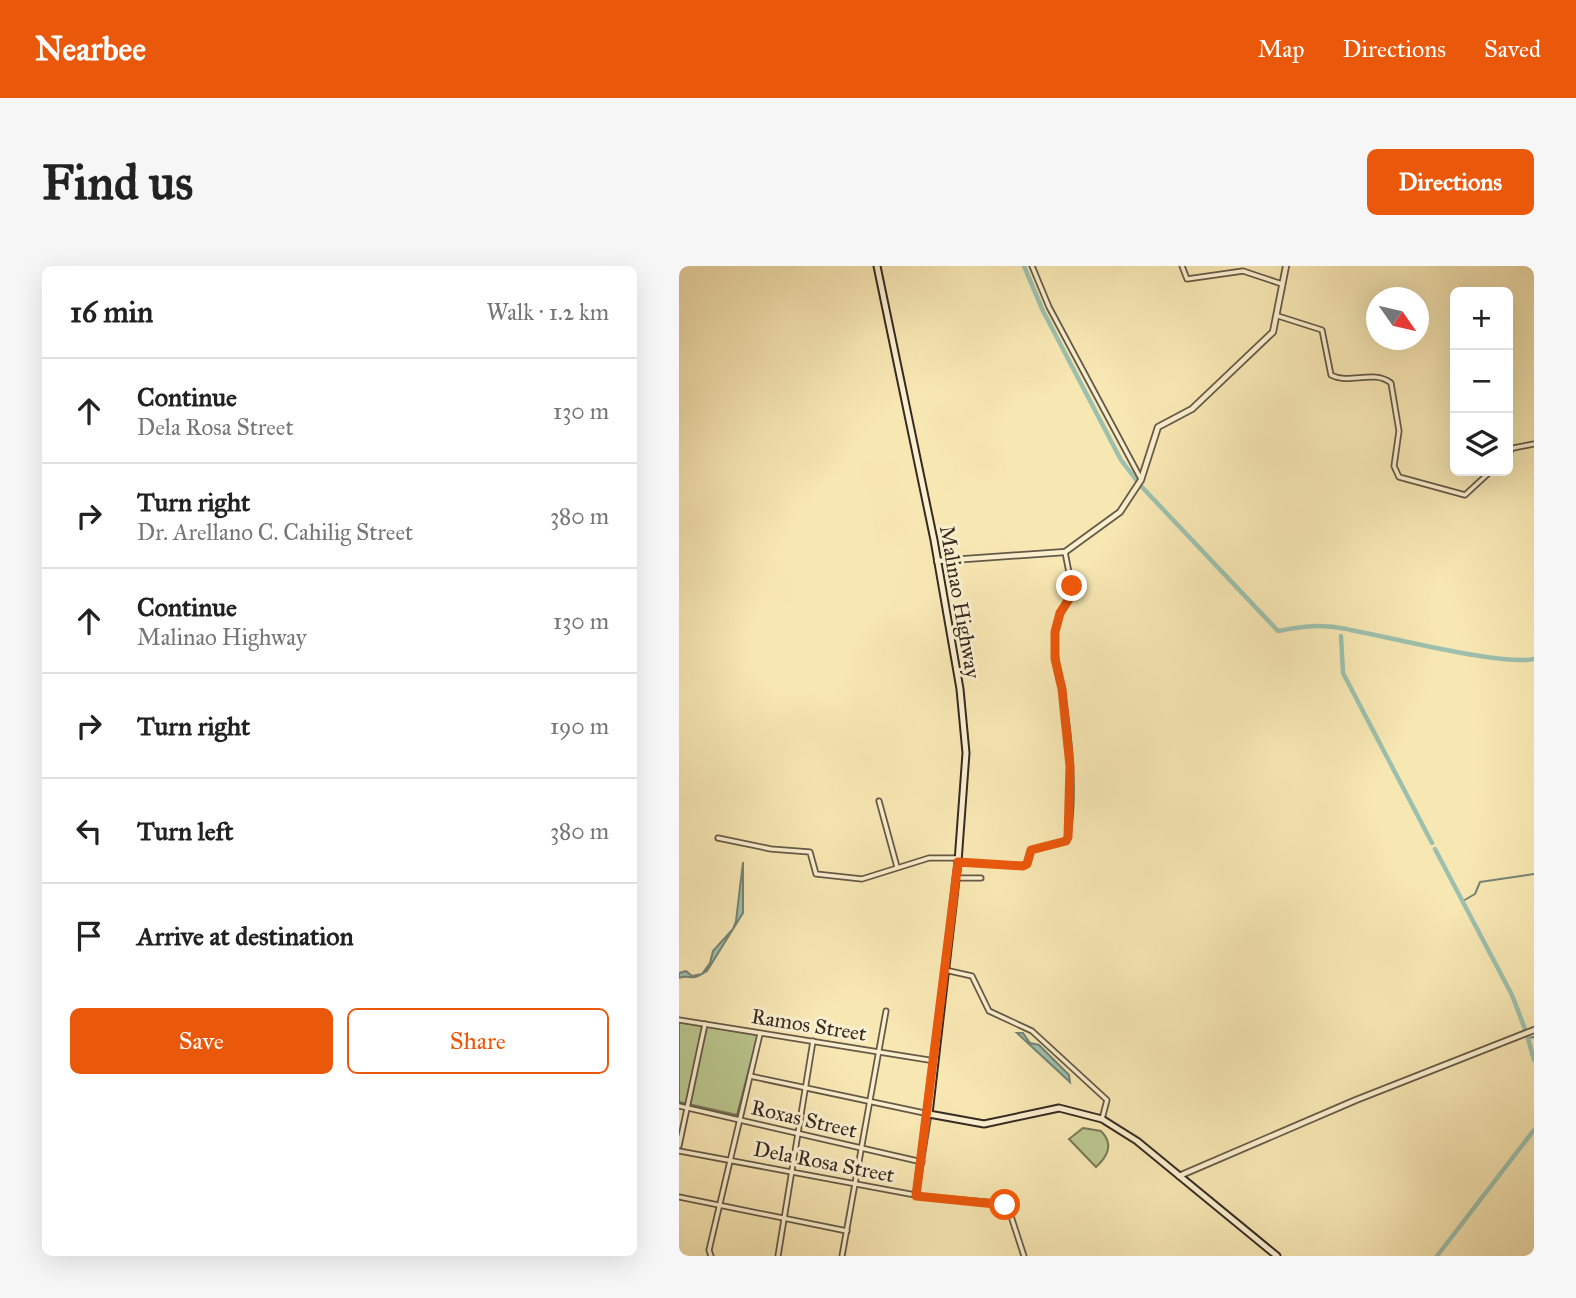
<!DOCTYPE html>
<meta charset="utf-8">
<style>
body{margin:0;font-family:"IM FELL Great Primer",serif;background:#f6f6f6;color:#222}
.controls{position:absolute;right:21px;top:21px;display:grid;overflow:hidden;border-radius:10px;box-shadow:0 7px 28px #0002}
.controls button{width:63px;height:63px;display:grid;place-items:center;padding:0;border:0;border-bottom:2px solid #e0e0e0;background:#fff;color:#222;font:35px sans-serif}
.compass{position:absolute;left:687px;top:21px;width:63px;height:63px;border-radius:50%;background:#fff;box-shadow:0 7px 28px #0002;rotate:124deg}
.stop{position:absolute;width:21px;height:21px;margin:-16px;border:5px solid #ea580c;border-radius:50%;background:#fff}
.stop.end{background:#ea580c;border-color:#fff;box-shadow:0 2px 7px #0008}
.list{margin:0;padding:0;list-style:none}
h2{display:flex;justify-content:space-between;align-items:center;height:91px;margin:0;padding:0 28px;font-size:30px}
h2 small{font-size:23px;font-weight:400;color:#767676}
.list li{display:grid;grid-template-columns:46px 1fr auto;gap:21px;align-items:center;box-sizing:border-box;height:105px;padding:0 28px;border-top:2px solid #e0e0e0}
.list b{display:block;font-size:26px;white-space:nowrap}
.list p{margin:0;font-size:23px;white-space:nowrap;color:#767676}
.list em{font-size:23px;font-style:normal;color:#767676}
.actions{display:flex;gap:14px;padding:21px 28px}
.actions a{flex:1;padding:16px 0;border:2px solid #ea580c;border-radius:10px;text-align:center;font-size:24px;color:#ea580c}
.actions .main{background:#ea580c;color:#fff}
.icon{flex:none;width:38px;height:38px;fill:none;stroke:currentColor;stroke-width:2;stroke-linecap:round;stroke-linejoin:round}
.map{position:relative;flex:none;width:855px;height:990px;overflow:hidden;border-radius:10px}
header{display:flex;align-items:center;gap:42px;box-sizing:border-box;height:98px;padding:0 35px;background:#ea580c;color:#fff}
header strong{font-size:33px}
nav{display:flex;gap:38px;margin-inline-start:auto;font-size:24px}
.intro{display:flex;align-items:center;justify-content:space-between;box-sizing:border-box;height:168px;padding:0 42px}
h1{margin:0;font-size:49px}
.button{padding:18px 32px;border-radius:10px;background:#ea580c;color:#fff;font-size:24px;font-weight:700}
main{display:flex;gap:42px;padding:0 42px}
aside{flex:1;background:#fff;border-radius:10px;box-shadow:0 7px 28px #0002}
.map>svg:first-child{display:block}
</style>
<header>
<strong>Nearbee</strong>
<nav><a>Map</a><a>Directions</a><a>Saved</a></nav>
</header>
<div class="intro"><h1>Find us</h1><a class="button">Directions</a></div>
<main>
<aside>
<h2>16 min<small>Walk · 1.2 km</small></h2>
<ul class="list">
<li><svg class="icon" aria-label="ahead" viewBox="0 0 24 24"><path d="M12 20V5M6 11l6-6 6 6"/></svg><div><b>Continue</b><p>Dela Rosa Street</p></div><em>130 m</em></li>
<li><svg class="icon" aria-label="right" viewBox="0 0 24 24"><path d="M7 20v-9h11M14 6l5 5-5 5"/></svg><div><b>Turn right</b><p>Dr. Arellano C. Cahilig Street</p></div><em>380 m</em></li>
<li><svg class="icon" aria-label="ahead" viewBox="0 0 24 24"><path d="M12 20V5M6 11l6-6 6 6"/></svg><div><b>Continue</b><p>Malinao Highway</p></div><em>130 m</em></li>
<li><svg class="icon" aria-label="right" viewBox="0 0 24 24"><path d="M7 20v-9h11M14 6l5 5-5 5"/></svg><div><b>Turn right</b></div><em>190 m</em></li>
<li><svg class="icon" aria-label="left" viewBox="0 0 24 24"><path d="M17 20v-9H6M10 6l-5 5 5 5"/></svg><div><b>Turn left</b></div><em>380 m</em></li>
<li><svg class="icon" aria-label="arrive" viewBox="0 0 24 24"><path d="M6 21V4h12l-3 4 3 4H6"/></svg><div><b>Arrive at destination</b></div></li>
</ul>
<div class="actions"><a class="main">Save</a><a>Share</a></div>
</aside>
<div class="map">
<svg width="855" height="990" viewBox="0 0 855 990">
<rect width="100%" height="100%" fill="#f7e7b3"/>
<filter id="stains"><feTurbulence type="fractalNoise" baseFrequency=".00286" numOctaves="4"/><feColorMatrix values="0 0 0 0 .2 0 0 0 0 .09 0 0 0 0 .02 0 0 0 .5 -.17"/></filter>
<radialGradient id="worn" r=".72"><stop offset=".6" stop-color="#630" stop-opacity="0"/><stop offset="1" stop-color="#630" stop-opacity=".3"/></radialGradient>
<g fill="#bac68e" stroke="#787858" stroke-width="2">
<path d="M 0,756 L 79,769 L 58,849 L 0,836 Z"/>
<path d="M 404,862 L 422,865 C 435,878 429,890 417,901 L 390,873 Z"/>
</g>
<g fill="#9dc0ae" stroke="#748476" stroke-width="2">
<path d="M 64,596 L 64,647 L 28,705 C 24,707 21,710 16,711 C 10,712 7,709 0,712 L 0,707 L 7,705 L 13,710 L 23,708 L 31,697 L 34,685 L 54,663 L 57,655 Z"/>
<path d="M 338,767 L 344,767 L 351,777 L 360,779 L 390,809 L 391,816 Z"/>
</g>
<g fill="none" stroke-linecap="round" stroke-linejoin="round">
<g stroke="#748476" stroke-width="2">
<path d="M 784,635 L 796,628 L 801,616 L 855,608"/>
<path d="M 849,772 L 855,771"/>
</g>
<g stroke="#9dc0ae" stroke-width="4.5">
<path d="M 345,0 L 364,45 L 442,194 L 458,215"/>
<path d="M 462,220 L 599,365 C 625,360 642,358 668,363"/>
<path d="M 671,364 C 712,371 821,400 855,393"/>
<path d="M 662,370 L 664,407 L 753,577"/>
<path d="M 756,583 L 833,729 L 846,763"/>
<path d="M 848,769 L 855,794"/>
<path d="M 758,990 L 855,864"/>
</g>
<g stroke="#665947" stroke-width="7">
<g id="minor">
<path d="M 353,0 L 370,41 L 462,213"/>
<path d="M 503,0 L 508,13 L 564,5 L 603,18"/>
<path d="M 599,50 L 643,64 L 652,109 C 670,119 695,103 712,117 L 720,165 L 715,200 L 720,211 L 786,229 L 812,205"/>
<path d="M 829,187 L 834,182 L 855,178"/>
<path d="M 200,535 L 218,601"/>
<path d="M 39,572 L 92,583 L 131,586 L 137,608 L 183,613 L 250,592 L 279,592"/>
<path d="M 279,596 L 344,600 L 348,598 L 352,584 L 387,575 L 389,571 C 396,524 391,472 383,425 C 380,405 374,387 376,366 C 378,351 385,339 394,327 L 386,286"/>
<path d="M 277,612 L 302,612"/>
<path d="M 266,704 L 293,710 L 310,745 L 353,765 L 428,834 L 423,853"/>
<path d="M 0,754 L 256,795"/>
<path d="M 71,810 L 250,848 L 237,930"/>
<path d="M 0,840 L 243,896"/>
<path d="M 0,880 L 26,758"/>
<path d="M 0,885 L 247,931 L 319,937 L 330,944 L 345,990"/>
<path d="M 0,931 L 168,965"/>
<path d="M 32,990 L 30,984 L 81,768"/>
<path d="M 99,990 L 134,775"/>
<path d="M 163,990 L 207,745"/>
</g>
</g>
<g stroke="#665947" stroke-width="8">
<g id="tertiary">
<path d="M 258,295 L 386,286 L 441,246 L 462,214 L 479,161 L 513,143 L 594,66 L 607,0"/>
<path d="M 500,910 L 677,834 L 855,764"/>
</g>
</g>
<g stroke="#362a23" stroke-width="9">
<path id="secondary" d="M 198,0 L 255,274 L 281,423 L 287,487 L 279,596 L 250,848 L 305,858 L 380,842 L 423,853 L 458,875 L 598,990"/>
</g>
<use href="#minor" stroke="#faefce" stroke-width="3.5"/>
<use href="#tertiary" stroke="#faefce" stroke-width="4.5"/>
<use href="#secondary" stroke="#faefce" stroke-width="5"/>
</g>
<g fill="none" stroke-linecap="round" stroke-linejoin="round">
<path stroke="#ea580c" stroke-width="9" d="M 326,939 L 237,930 L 279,596 L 344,600 L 348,598 L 352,584 L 387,575 L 389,571 L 391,500 L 383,423 L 376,393 L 376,366 L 381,347 L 394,327 L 393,320"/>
</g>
<g text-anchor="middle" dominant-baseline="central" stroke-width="6" stroke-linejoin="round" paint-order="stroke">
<g font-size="21" fill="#362a23" stroke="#faefce">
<text transform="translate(281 336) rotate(80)">Malinao Highway</text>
<text transform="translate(130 759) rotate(9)">Ramos Street</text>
<text transform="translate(125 853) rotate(13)">Roxas Street</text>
<text transform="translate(145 896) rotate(11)">Dela Rosa Street</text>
</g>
</g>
<rect width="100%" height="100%" filter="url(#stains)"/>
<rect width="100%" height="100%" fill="url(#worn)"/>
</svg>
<div class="controls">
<button>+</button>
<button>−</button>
<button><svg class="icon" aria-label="layers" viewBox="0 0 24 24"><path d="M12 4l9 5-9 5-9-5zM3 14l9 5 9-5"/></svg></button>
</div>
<svg class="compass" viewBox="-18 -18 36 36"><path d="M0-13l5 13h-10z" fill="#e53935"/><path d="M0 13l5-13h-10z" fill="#767676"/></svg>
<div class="stop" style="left:326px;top:939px"></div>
<div class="stop end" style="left:393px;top:320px"></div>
</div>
</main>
